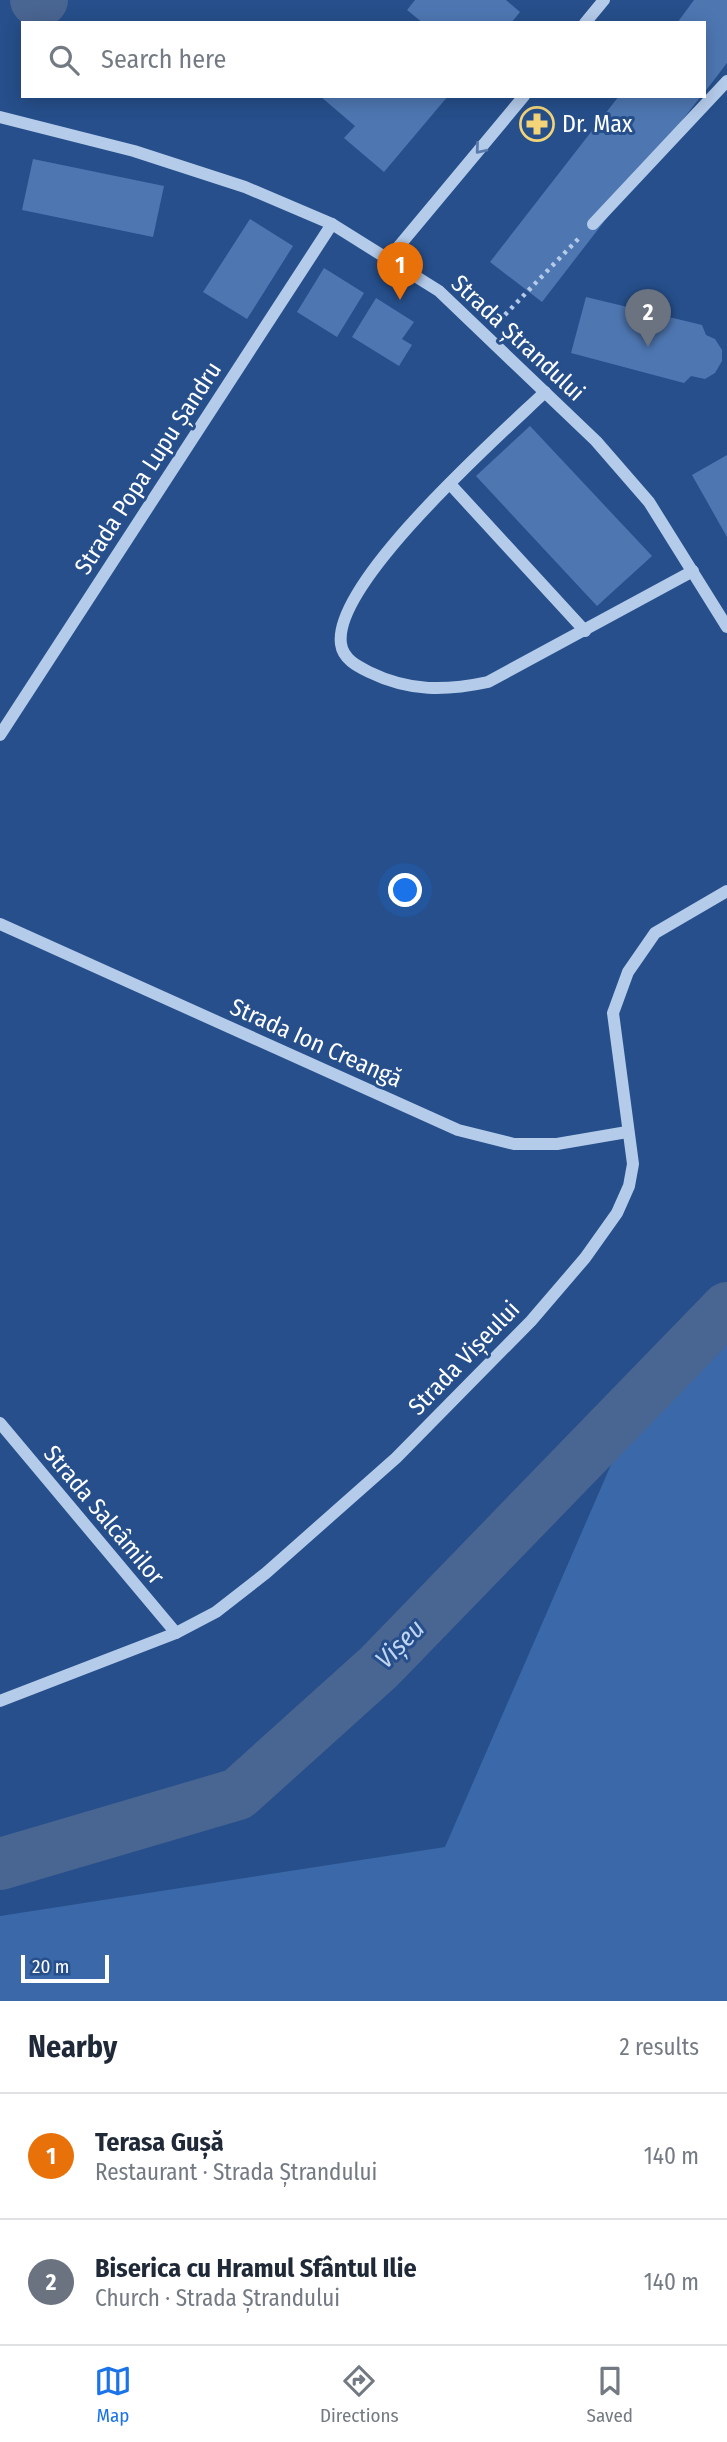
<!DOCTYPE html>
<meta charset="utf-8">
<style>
body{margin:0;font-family:"Fira Sans Condensed",sans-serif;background:#f2f2f3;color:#1f2937}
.scale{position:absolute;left:21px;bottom:18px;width:88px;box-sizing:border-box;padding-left:7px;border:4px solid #fff;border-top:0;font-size:19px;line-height:24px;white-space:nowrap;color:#fff;-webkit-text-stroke:5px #264f8b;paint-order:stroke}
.you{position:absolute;left:406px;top:891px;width:24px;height:24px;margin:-18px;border:5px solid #fff;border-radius:50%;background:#1a73e8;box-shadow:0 0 0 10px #1a73e833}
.badge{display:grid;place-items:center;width:46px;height:46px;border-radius:50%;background:#1a73e8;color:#fff;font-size:23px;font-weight:700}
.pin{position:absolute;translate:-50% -58px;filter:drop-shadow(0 2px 4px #0008)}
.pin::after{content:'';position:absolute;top:37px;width:24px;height:21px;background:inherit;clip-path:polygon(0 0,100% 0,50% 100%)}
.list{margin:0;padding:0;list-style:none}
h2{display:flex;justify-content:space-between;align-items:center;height:91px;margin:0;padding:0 28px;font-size:30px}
h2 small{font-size:23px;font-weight:400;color:#747a83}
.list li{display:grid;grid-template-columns:46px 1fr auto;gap:21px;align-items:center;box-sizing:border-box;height:126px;padding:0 28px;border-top:2px solid #e0e1e3}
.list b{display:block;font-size:26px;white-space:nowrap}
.list p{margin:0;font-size:23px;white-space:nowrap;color:#747a83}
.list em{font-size:23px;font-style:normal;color:#747a83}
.icon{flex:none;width:38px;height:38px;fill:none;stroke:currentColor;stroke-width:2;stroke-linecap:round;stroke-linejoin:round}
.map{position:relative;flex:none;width:727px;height:2001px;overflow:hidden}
.search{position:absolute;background:#fff;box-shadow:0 4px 18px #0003;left:21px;right:21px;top:21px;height:77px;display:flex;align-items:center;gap:18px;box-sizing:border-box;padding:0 24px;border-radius:0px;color:#747a83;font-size:26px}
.sheet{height:343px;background:#fff}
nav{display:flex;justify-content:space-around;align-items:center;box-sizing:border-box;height:98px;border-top:2px solid #e0e1e3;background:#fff;font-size:19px;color:#747a83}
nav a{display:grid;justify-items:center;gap:4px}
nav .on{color:#1a73e8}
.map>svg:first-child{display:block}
</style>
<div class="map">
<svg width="727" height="2001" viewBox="0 0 727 2001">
<rect width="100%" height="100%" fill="#264f8b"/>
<path fill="#3a68a8" d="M 727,1339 L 727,2001 L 0,2001 L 0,1916 L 445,1847 L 620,1444 Z"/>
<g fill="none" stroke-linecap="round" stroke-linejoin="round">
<g stroke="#496591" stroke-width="52">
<path d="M 36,0 L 42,0"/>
<path d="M 0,1864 L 238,1794 L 379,1667 L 727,1308"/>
</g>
</g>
<g fill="#4e77b2">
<path d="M 415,0 L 506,0 L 520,12 L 511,23 L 423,23 L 407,10 Z"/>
<path d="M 694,0 L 727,0 L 727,63 L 704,93 L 704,23 L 677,23 Z"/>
<path d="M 320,96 L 448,96 L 384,172 L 344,138 L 355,126 Z"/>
<path d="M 619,96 L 701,96 L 542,302 L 490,262 Z"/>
<path d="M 33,159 L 164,186 L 153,237 L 22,210 Z"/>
<path d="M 250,219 L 293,246 L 247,319 L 203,292 Z"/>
<path d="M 324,268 L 364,293 L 337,337 L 297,312 Z"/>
<path d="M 586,297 L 702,325 L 706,335 L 715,339 L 722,350 L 722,361 L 715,373 L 705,379 L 691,376 L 684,383 L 571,353 Z"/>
<path d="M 376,298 L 414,322 L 402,339 L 412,345 L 399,366 L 352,337 Z"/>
<path d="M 530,426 L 652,556 L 597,606 L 476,476 Z"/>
<path d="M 727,455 L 727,537 L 692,475 Z"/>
</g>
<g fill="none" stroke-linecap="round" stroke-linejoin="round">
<path stroke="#b4cbea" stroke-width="4.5" stroke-dasharray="3.5 5" stroke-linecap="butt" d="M 499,321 L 580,237"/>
<g stroke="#b4cbea" stroke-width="12">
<path d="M 585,23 L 604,0"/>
<path d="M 0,117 L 134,151 L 245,187 L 332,224 L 439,291 L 596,441 L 649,502 L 727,627"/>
<path d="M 593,224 L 727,81"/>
<path d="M 389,258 L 524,96"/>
<path d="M 545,392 C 500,435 332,583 341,644 C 343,659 357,666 369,672 C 410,692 446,691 488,682 L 693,571"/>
<path d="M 450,484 L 585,631"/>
<path d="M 0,735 L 332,224"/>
<path d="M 0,924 L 458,1130 L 514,1144 L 557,1144 L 627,1132"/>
<path d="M 0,1423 L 176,1633"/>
<path d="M 0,1701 L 176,1633 L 216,1612 L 266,1573 L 396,1458 L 531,1321 L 585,1258 L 617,1213 L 629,1186 L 633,1164 L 613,1013 L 628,972 L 655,933 L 727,891"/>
</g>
</g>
<defs><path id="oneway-chevron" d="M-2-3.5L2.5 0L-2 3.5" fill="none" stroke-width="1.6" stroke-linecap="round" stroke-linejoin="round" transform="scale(1.75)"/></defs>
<use stroke="#587aac" href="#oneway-chevron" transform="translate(480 149) rotate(130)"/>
<defs>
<g id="pharmacy-ring" transform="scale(1.75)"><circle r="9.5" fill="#264f8b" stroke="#f3d479" stroke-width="1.5"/><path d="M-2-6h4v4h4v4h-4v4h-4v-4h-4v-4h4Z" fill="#f3d479"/></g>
</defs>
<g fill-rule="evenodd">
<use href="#pharmacy-ring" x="537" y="124"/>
</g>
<g text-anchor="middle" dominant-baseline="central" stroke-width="6" stroke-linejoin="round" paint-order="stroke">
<g font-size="24" fill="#fff" stroke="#264f8b" text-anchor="start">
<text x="562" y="124">Dr. Max</text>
</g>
<g font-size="24" fill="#fff" stroke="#264f8b">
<text transform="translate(518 338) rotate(43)">Strada Ștrandului</text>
<text transform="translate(148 468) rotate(-57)">Strada Popa Lupu Șandru</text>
<text transform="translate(316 1043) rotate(24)">Strada Ion Creangă</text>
<text transform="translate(464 1358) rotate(-46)">Strada Vișeului</text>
<text transform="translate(104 1515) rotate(50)">Strada Salcâmilor</text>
</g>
<g font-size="26" font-style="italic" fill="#c0d5f1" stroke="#264f8b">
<text transform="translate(400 1644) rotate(-45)">Vișeu</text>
</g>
</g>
</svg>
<div class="scale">20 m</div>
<div class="you"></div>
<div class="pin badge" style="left:400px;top:300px;background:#e8710a">1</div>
<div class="pin badge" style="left:648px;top:347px;background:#6b7280">2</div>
<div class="search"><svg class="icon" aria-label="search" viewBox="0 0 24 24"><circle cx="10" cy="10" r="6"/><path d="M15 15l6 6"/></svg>Search here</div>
</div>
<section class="sheet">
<h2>Nearby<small>2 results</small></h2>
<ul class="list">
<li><span class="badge" style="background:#e8710a">1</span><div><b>Terasa Gușă</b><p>Restaurant · Strada Ștrandului</p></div><em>140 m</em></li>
<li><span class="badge" style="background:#6b7280">2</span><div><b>Biserica cu Hramul Sfântul Ilie</b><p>Church · Strada Ștrandului</p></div><em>140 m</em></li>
</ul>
</section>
<nav>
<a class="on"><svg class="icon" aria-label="map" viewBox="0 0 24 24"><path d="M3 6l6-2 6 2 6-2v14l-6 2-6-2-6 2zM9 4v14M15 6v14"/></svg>Map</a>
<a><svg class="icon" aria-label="directions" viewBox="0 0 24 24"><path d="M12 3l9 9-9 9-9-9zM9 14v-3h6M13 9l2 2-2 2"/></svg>Directions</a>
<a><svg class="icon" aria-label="saved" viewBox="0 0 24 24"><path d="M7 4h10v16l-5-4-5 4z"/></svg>Saved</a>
</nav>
